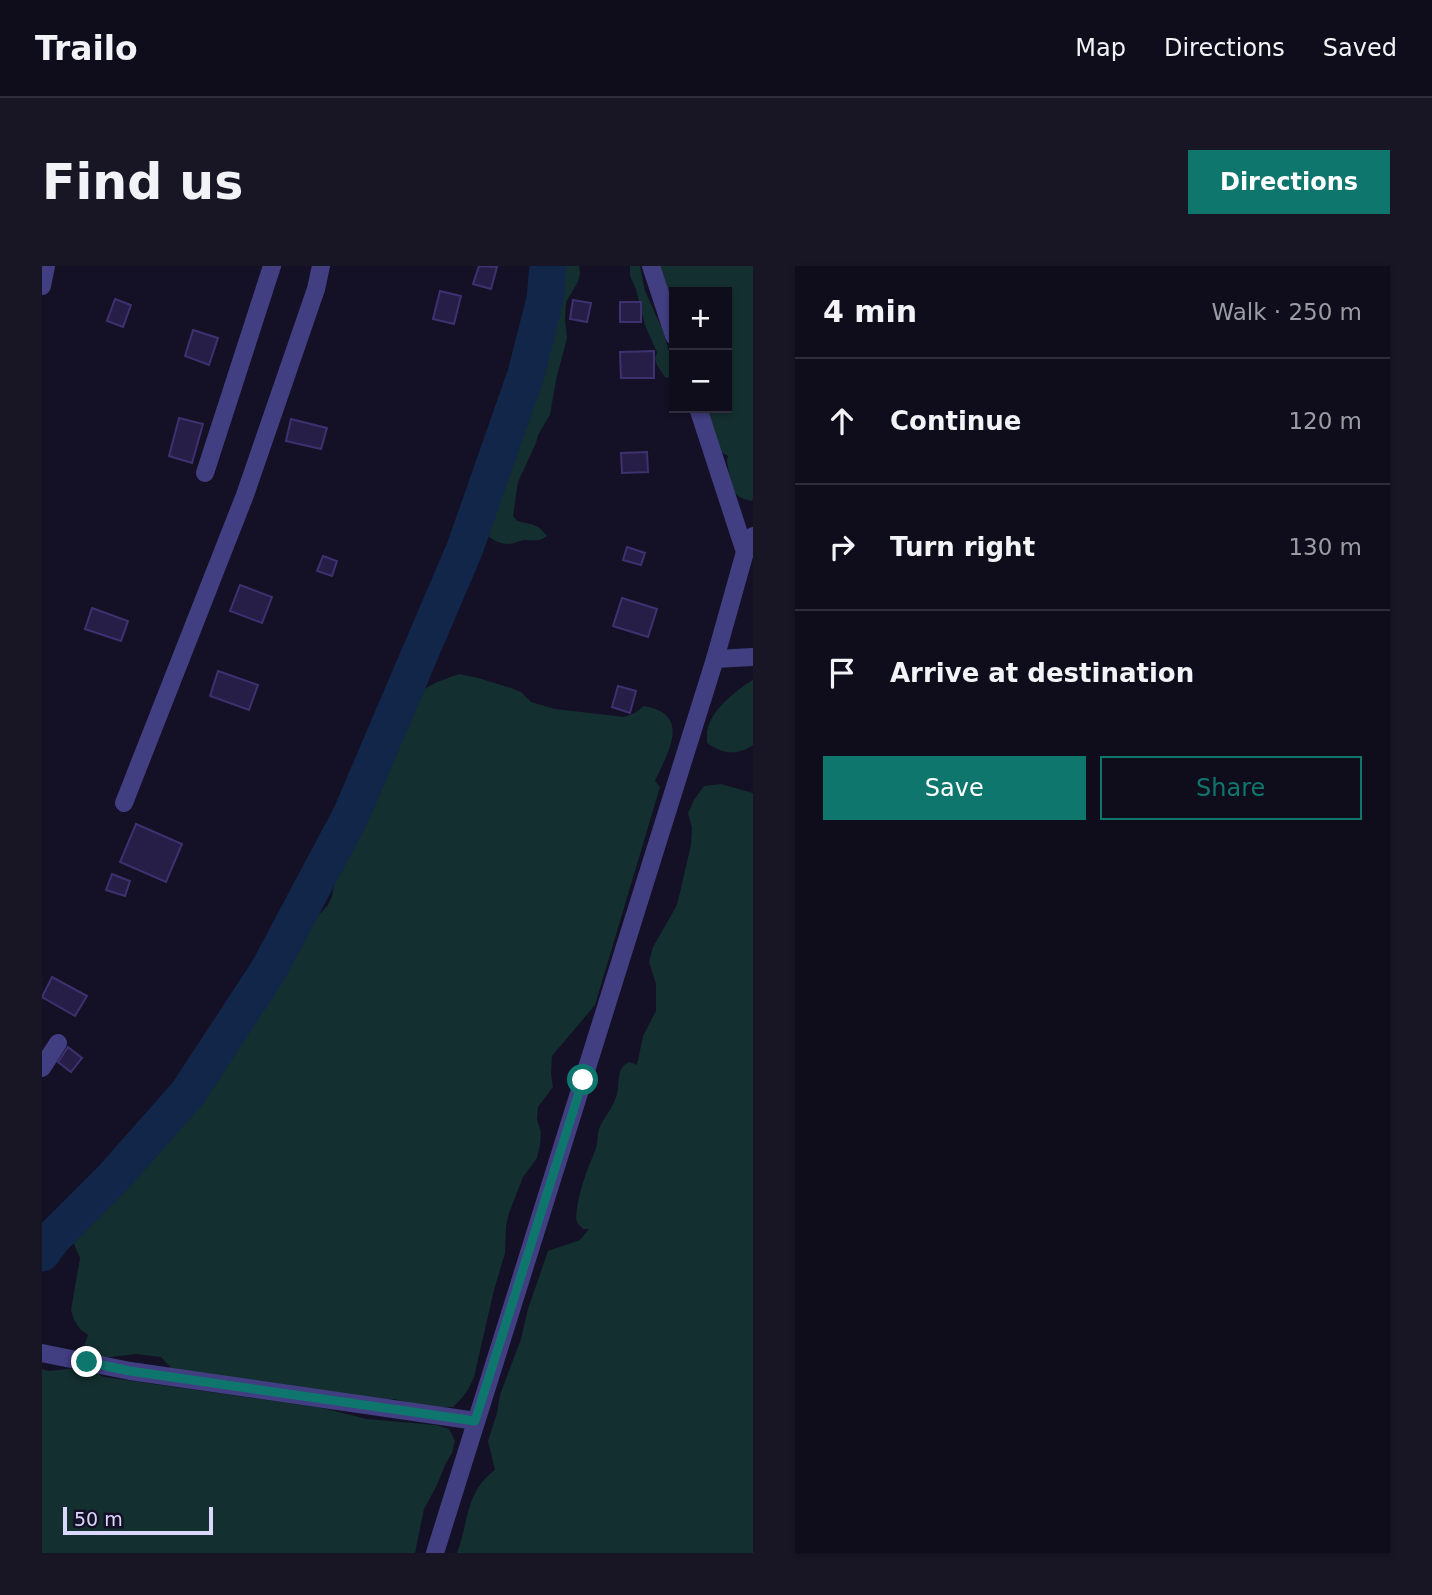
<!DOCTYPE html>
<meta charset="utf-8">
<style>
body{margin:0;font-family:"DejaVu Sans",sans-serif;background:#181625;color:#f1f3f6}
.controls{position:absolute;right:21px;top:21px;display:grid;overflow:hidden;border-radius:0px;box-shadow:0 2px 5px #0004}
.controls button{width:63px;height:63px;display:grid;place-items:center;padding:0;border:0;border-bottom:2px solid #2f2d3b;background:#0f0d1c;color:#f1f3f6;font:35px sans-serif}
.scale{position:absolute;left:21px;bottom:18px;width:150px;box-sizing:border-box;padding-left:7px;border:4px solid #dcd7fd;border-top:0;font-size:19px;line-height:24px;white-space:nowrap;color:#dcd7fd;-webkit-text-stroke:5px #141126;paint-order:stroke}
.stop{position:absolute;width:21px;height:21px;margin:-16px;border:5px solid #0f766e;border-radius:50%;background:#fff}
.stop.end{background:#0f766e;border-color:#fff;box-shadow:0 2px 7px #0008}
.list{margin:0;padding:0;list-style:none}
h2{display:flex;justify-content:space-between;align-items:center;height:91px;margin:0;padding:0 28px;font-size:30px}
h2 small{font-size:23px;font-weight:400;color:#9b9ca3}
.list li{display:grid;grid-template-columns:46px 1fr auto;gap:21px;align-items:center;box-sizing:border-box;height:126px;padding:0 28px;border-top:2px solid #2f2d3b}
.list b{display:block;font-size:26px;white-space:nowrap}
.list em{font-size:23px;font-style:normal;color:#9b9ca3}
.actions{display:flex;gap:14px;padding:21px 28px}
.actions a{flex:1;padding:16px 0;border:2px solid #0f766e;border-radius:0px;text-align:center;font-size:24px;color:#0f766e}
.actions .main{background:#0f766e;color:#fff}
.icon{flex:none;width:38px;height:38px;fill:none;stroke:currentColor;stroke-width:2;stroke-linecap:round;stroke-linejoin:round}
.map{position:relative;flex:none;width:711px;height:1287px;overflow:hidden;border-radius:0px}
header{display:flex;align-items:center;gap:42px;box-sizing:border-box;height:98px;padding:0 35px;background:#0f0d1c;border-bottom:2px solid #2f2d3b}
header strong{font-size:33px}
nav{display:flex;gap:38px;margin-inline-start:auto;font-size:24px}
.intro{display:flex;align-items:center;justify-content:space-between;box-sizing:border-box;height:168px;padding:0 42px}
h1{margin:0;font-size:49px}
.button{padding:18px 32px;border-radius:0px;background:#0f766e;color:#fff;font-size:24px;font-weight:700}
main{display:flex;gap:42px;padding:0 42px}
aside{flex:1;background:#0f0d1c;border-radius:0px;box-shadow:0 2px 5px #0004}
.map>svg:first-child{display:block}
</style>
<header>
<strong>Trailo</strong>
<nav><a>Map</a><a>Directions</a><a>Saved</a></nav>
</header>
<div class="intro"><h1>Find us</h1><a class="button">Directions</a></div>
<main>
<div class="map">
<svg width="711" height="1287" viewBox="0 0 711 1287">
<rect width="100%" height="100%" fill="#141126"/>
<g fill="#142f2f">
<path d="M 520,0 L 537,0 L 538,8 L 536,16 L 524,36 L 523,54 L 525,72 L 514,114 L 508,149 L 496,169 L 494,177 L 476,216 L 471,250 L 475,255 C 490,259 495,257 505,270 C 496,276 493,274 483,274 C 478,274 472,278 466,278 C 455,278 443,270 438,260 L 445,245 L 458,236 L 468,191 L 482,164 L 487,143 L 485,136 L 487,129 L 494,94 L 504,73 L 506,58 L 512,37 Z"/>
<path d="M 588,0 L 598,0 L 603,25 L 621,65 L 628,89 L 632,96 L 632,110 L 630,113 L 623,111 L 615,99 L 613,93 L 615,86 L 603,59 L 594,23 L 588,10 Z"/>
<path d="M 617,0 L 711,0 L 711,233 L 709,235 L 699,232 L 690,225 L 685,195 L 686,190 L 675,184 L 662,142 L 685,142 L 685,26 L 632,26 L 632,47 Z"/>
<path d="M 417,408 L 436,412 L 469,422 L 479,426 L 489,436 L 513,443 L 582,451 L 593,447 L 602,440 C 650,448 626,486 613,515 L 618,521 L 553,739 L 510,790 L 509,808 L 511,821 L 496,841 L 495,854 L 499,866 L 498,879 L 495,892 L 481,911 L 467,947 L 464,960 L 463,987 L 452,1024 L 432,1111 C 427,1123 421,1132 411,1141 L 387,1142 L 352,1133 L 329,1135 L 131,1104 L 119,1091 L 94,1088 L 61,1092 L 40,1086 L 46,1069 L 38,1063 L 32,1054 L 29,1044 L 38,992 L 29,971 L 33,961 L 40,954 L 59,942 L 78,916 L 102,893 L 109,883 L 113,872 L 145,841 L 154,821 L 186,789 L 198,772 L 225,738 L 234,720 L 242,690 L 258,676 L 268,658 L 286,639 L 290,630 L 294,609 L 303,590 L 308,569 L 309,549 L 317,544 L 324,531 L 332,523 L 343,494 L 357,477 L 361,467 L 361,446 L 373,428 L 395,416 Z"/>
<path d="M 711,414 L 711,479 C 695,490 681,488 665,477 C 665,476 665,467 665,465 C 669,444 693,425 711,414 Z"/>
<path d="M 679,518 L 711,527 L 711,1287 L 415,1287 C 427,1256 423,1226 453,1204 L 446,1175 L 455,1147 L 458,1129 L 479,1073 L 486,1043 L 506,985 L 538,974 L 547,963 L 541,963 L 537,959 L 534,953 C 535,929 544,906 553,885 C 556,878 555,870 557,863 C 561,853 569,844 573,834 C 580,821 571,802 588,796 L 595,799 L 601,770 L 614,745 L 614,718 L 607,696 L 611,681 L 635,639 L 649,579 L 650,562 L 646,547 L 652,534 L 662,520 Z"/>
<path d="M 37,1102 L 54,1107 L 62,1111 L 280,1142 L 325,1153 L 394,1159 L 407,1163 L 413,1175 L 410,1187 L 404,1197 L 394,1221 L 382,1243 L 373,1287 L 0,1287 L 0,1103 L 7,1105 Z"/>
</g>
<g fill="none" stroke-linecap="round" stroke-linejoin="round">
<path stroke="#112649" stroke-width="37" d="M 0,987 L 10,973 L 71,912 L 146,827 L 226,705 L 309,549 L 423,282 L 484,108 L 503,33 L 506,0"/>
</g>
<g fill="#261e46" stroke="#3e3170" stroke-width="2">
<path d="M 437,0 L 455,1 L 449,23 L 431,18 Z"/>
<path d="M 398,25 L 419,30 L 412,58 L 391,53 Z"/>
<path d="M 73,33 L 89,39 L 81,61 L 65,55 Z"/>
<path d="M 531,34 L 549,37 L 545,56 L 528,53 Z"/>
<rect x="578" y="36" width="21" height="20"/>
<path d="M 151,64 L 176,72 L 167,99 L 143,90 Z"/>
<path d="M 612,85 L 612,112 L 579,112 L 578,86 Z"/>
<path d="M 137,152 L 161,158 L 150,197 L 127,190 Z"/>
<path d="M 249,153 L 285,162 L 279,183 L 244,175 Z"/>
<path d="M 605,186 L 606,206 L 580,207 L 579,187 Z"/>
<path d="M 585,281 L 603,287 L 599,299 L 581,294 Z"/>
<path d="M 281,290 L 295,295 L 290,310 L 275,305 Z"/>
<path d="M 198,319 L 230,331 L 220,357 L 188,345 Z"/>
<path d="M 580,332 L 615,343 L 606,371 L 571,360 Z"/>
<path d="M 50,342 L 86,355 L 79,375 L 43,363 Z"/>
<path d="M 176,405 L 216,419 L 207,444 L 168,430 Z"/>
<path d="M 576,420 L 594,425 L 588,447 L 570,441 Z"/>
<path d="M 94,558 L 140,578 L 124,616 L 78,596 Z"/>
<path d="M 70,608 L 88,615 L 83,630 L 64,624 Z"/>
<path d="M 10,711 L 45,730 L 33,750 L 0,731 Z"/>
<path d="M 26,781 L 40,792 L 29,806 L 16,796 Z"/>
</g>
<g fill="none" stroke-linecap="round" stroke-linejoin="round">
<g stroke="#413e82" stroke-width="18">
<path d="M 609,0 L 632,70"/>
<path d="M 0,20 L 4,0"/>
<path d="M 656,142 L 703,286"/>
<path d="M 163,207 L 230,0"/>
<path d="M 673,393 L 711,391"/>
<path d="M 82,537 L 203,229 L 274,23 L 279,0"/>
<path d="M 0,802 L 16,777"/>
<path d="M 0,1087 L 88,1105 L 434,1155"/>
<path d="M 393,1287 L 673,393 L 703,286 L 711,270"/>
</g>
</g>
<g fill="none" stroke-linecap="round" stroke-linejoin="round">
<path stroke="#0f766e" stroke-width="9" d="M 45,1096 L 88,1105 L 433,1155 L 541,814"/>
</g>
</svg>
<div class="controls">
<button>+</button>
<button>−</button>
</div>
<div class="scale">50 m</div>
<div class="stop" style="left:541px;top:814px"></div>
<div class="stop end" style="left:45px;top:1096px"></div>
</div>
<aside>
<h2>4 min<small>Walk · 250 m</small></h2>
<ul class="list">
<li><svg class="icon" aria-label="ahead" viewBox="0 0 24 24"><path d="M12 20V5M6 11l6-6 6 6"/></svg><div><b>Continue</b></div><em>120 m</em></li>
<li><svg class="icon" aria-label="right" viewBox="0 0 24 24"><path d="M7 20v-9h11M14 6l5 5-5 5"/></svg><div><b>Turn right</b></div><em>130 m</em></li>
<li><svg class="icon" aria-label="arrive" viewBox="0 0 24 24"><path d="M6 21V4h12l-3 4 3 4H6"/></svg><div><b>Arrive at destination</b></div></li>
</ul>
<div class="actions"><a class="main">Save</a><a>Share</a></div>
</aside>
</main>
